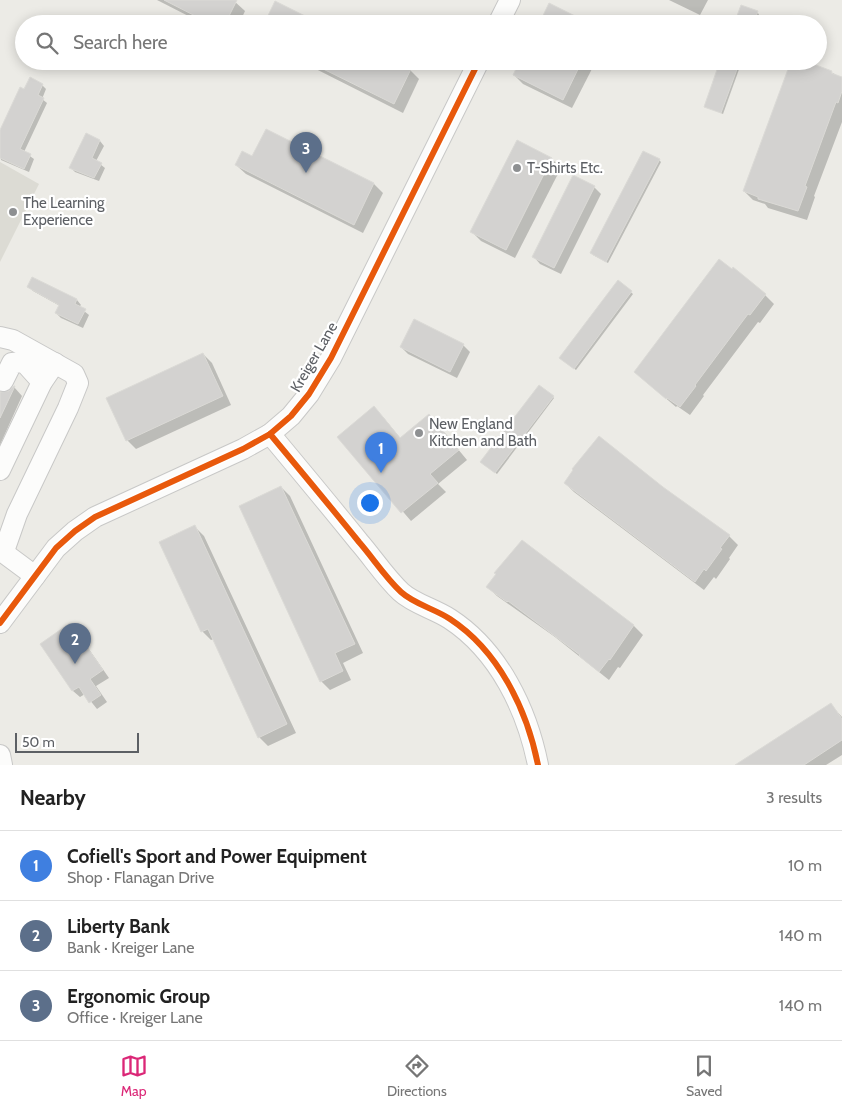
<!DOCTYPE html>
<meta charset="utf-8">
<style>
body{margin:0;font-family:Cabin,sans-serif;background:#f2f2f2;color:#222}
.scale{position:absolute;left:15px;bottom:12px;width:124px;box-sizing:border-box;padding-left:5px;border:2px solid #5c5f64;border-top:0;font-size:14px;line-height:18px;white-space:nowrap;color:#5c5f64;-webkit-text-stroke:4px #fff;paint-order:stroke}
.you{position:absolute;left:369px;top:502px;width:18px;height:18px;margin:-12px;border:4px solid #fff;border-radius:50%;background:#1a73e8;box-shadow:0 0 0 8px #1a73e833}
.badge{display:grid;place-items:center;width:32px;height:32px;border-radius:50%;background:#db2777;color:#fff;font-size:16px;font-weight:700}
.pin{position:absolute;translate:-50% -41px;filter:drop-shadow(0 1px 2px #0008)}
.pin::after{content:'';position:absolute;top:26px;width:18px;height:15px;background:inherit;clip-path:polygon(0 0,100% 0,50% 100%)}
.list{margin:0;padding:0;list-style:none}
h2{display:flex;justify-content:space-between;align-items:center;height:65px;margin:0;padding:0 20px;font-size:21px}
h2 small{font-size:16px;font-weight:400;color:#767676}
.list li{display:grid;grid-template-columns:32px 1fr auto;gap:15px;align-items:center;box-sizing:border-box;height:70px;padding:0 20px;border-top:1px solid #e0e0e0}
.list b{display:block;font-size:19px;white-space:nowrap}
.list p{margin:0;font-size:16px;white-space:nowrap;color:#767676}
.list em{font-size:16px;font-style:normal;color:#767676}
.icon{flex:none;width:28px;height:28px;fill:none;stroke:currentColor;stroke-width:2;stroke-linecap:round;stroke-linejoin:round}
.map{position:relative;flex:none;width:842px;height:765px;overflow:hidden}
.search{position:absolute;background:#fff;box-shadow:0 2px 12px #0003;left:15px;right:15px;top:15px;height:55px;display:flex;align-items:center;gap:12px;box-sizing:border-box;padding:0 18px;border-radius:28px;color:#767676;font-size:19px}
.sheet{height:275px;background:#fff}
nav{display:flex;justify-content:space-around;align-items:center;box-sizing:border-box;height:70px;border-top:1px solid #e0e0e0;background:#fff;font-size:14px;color:#767676}
nav a{display:grid;justify-items:center;gap:2px}
nav .on{color:#db2777}
.map>svg:first-child{display:block}
</style>
<div class="map">
<svg width="842" height="765" viewBox="0 0 842 765">
<rect width="100%" height="100%" fill="#ecebe6"/>
<path fill="#dcdbd4" d="M 0,162 L 39,184 L 0,262 Z"/>
<g fill="#0003">
<path d="M 157,0 L 233,0 L 245,11 L 239,24 L 204,24 Z"/>
<path d="M 669,0 L 708,0 L 700,15 Z"/>
<path d="M 757,13 L 759,14 L 756,24 L 735,24 Z"/>
<path d="M 300,61 L 393,61 L 410,70 L 419,79 L 403,113 Z"/>
<path d="M 521,61 L 596,61 L 572,108 L 523,84 L 514,75 Z"/>
<path d="M 722,61 L 742,61 L 723,114 L 705,106 Z"/>
<path d="M 797,61 L 831,72 L 842,78 L 842,122 L 814,196 L 815,197 L 807,220 L 768,208 L 765,204 L 753,200 L 744,191 Z"/>
<path d="M 42,85 L 46,89 L 42,99 L 47,103 L 24,152 L 34,159 L 29,172 L 1,160 L 0,148 L 25,91 Z"/>
<path d="M 267,130 L 374,184 L 383,193 L 363,233 L 246,174 L 236,165 L 253,158 Z"/>
<path d="M 86,135 L 100,141 L 104,146 L 96,161 L 105,168 L 99,181 L 75,172 L 71,168 Z"/>
<path d="M 517,142 L 552,159 L 561,168 L 515,258 L 481,241 L 472,232 Z"/>
<path d="M 659,160 L 661,162 L 608,263 L 593,255 Z"/>
<path d="M 574,177 L 594,187 L 601,194 L 561,274 L 540,264 L 534,257 Z"/>
<path d="M 33,279 L 77,300 L 81,305 L 79,307 L 89,315 L 83,328 L 61,318 L 56,313 L 60,306 L 33,291 L 29,287 Z"/>
<path d="M 618,282 L 633,294 L 576,370 L 563,360 Z"/>
<path d="M 765,295 L 774,304 L 760,323 L 758,322 L 703,395 L 704,396 L 690,415 L 677,406 L 676,407 L 635,372 Z"/>
<path d="M 414,321 L 463,345 L 470,352 L 457,378 L 408,354 L 401,347 Z"/>
<path d="M 203,354 L 212,363 L 231,405 L 136,449 L 127,440 Z"/>
<path d="M 14,387 L 22,396 L 0,445 L 0,392 L 10,392 Z"/>
<path d="M 553,397 L 554,398 L 497,474 L 483,464 Z"/>
<path d="M 383,417 L 401,439 L 438,425 L 467,460 L 438,484 L 446,492 L 411,521 L 339,437 Z"/>
<path d="M 565,483 L 663,488 L 729,536 L 738,545 L 729,558 L 730,559 L 716,579 L 714,577 L 704,590 L 574,492 Z"/>
<path d="M 281,487 L 290,496 L 363,653 L 343,663 L 351,680 L 330,690 L 321,681 Z"/>
<path d="M 195,527 L 204,536 L 296,733 L 268,746 L 259,737 L 214,639 L 211,640 L 202,631 Z"/>
<path d="M 522,541 L 634,626 L 643,635 L 620,668 L 618,667 L 609,680 L 555,637 L 497,596 L 488,587 Z"/>
<path d="M 70,625 L 77,632 L 109,678 L 96,686 L 107,702 L 97,709 L 85,694 L 80,697 L 73,691 L 42,644 Z"/>
<path d="M 831,705 L 842,717 L 842,755 L 826,765 L 741,765 Z"/>
</g>
<g fill="#d3d2d0" stroke="#dbdad6">
<path d="M 164,0 L 237,0 L 225,24 L 211,24 Z"/>
<path d="M 275,1 L 321,24 L 264,24 Z"/>
<path d="M 549,3 L 591,24 L 539,24 Z"/>
<path d="M 741,5 L 758,11 L 753,24 L 734,24 Z"/>
<path d="M 307,61 L 396,61 L 411,69 L 394,104 Z"/>
<path d="M 520,61 L 582,61 L 563,100 L 513,75 Z"/>
<path d="M 720,61 L 740,61 L 721,113 L 704,107 Z"/>
<path d="M 791,61 L 805,61 L 832,71 L 831,73 L 842,77 L 842,91 L 838,103 L 836,102 L 805,186 L 807,187 L 798,211 L 758,199 L 758,197 L 743,191 Z"/>
<path d="M 30,77 L 43,84 L 38,95 L 44,98 L 20,149 L 31,154 L 24,169 L 0,158 L 0,130 L 20,87 L 24,89 Z"/>
<path d="M 266,129 L 374,183 L 354,225 L 235,165 L 242,151 L 252,156 Z"/>
<path d="M 86,133 L 100,140 L 92,158 L 102,163 L 94,178 L 69,168 Z"/>
<path d="M 517,140 L 552,158 L 506,250 L 470,232 Z"/>
<path d="M 643,151 L 660,159 L 606,262 L 590,253 Z"/>
<path d="M 573,175 L 595,186 L 554,268 L 532,257 Z"/>
<path d="M 719,259 L 732,269 L 733,267 L 766,294 L 750,315 L 748,314 L 695,385 L 696,386 L 680,407 L 667,398 L 666,399 L 634,372 Z"/>
<path d="M 32,277 L 77,299 L 75,304 L 86,309 L 78,324 L 55,313 L 59,305 L 27,287 Z"/>
<path d="M 618,280 L 632,291 L 574,369 L 559,358 Z"/>
<path d="M 414,319 L 464,344 L 450,372 L 400,347 Z"/>
<path d="M 203,353 L 223,396 L 126,441 L 106,398 Z"/>
<path d="M 539,385 L 554,396 L 495,473 L 480,462 Z"/>
<path d="M 14,386 L 15,386 L 0,418 L 0,392 L 9,391 Z"/>
<path d="M 374,406 L 400,438 L 429,414 L 459,450 L 430,474 L 438,483 L 401,513 L 337,437 Z"/>
<path d="M 599,436 L 663,487 L 730,535 L 720,548 L 722,549 L 706,571 L 704,569 L 695,582 L 564,483 L 573,470 L 572,469 Z"/>
<path d="M 281,486 L 355,644 L 335,653 L 343,671 L 320,682 L 239,506 Z"/>
<path d="M 195,525 L 287,724 L 258,738 L 208,629 L 201,632 L 159,542 Z"/>
<path d="M 522,540 L 634,625 L 610,660 L 609,659 L 599,672 L 579,656 L 580,655 L 508,601 L 507,602 L 486,587 L 496,574 L 494,573 Z"/>
<path d="M 70,623 L 103,670 L 90,679 L 101,695 L 89,703 L 79,687 L 72,691 L 40,644 Z"/>
<path d="M 831,703 L 842,719 L 842,740 L 804,765 L 735,765 Z"/>
</g>
<g fill="none" stroke-linecap="round" stroke-linejoin="round">
<g stroke="#c8c8c7" stroke-width="22">
<g id="minor">
<path d="M 498,24 L 510,0"/>
<path d="M 0,337 L 13,340 L 74,374 L 78,383 L 68,408 L 17,514 L 4,551"/>
<path d="M 3,381 L 12,363 L 24,362 L 42,382"/>
<path d="M 270,434 C 300,470 330,506 359,542 C 373,558 385,577 401,592 C 414,604 435,609 450,619 C 499,651 527,710 538,765"/>
<path d="M 0,470 L 42,382 L 55,363"/>
<path d="M 0,550 L 35,576"/>
<path d="M 0,623 L 56,548 L 75,531 L 95,517 L 243,449 L 270,434 L 291,416 L 309,394 L 331,358 L 479,61"/>
<path d="M 0,755 L 2,765"/>
</g>
</g>
<use href="#minor" stroke="#fcfcfb" stroke-width="20"/>
<g stroke="#fff" stroke-width="9">
<g id="cycleway">
<path d="M 270,434 C 300,470 330,506 359,542 C 373,558 385,577 401,592 C 414,604 435,609 450,619 C 499,651 527,710 538,765"/>
<path d="M 0,623 L 56,548 L 75,531 L 95,517 L 243,449 L 270,434 L 291,416 L 309,394 L 331,358 L 479,61"/>
</g>
</g>
<use href="#cycleway" stroke="#e8590c" stroke-width="6"/>
</g>
<g fill="#8e9092" stroke="#fff" stroke-width="2">
<circle cx="517" cy="168" r="5"/>
<circle cx="13" cy="212" r="5"/>
<circle cx="419" cy="433" r="5"/>
</g>
<g text-anchor="middle" dominant-baseline="central" stroke-width="4.5" stroke-linejoin="round" paint-order="stroke">
<g font-size="15" fill="#5c5f64" stroke="#fff" text-anchor="start">
<text x="527" y="168">T-Shirts Etc.</text>
<text x="23" y="203">The Learning<tspan x="23" dy="17">Experience</tspan></text>
<text x="429" y="424">New England<tspan x="429" dy="17">Kitchen and Bath</tspan></text>
</g>
<g font-size="15" fill="#5c5f64" stroke="#fff">
<text transform="translate(314 357) rotate(-60)">Kreiger Lane</text>
</g>
</g>
</svg>
<div class="scale">50 m</div>
<div class="you"></div>
<div class="pin badge" style="left:381px;top:473px;background:#3f7fe0">1</div>
<div class="pin badge" style="left:75px;top:664px;background:#5c6f8a">2</div>
<div class="pin badge" style="left:306px;top:173px;background:#5c6f8a">3</div>
<div class="search"><svg class="icon" aria-label="search" viewBox="0 0 24 24"><circle cx="10" cy="10" r="6"/><path d="M15 15l6 6"/></svg>Search here</div>
</div>
<section class="sheet">
<h2>Nearby<small>3 results</small></h2>
<ul class="list">
<li><span class="badge" style="background:#3f7fe0">1</span><div><b>Cofiell's Sport and Power Equipment</b><p>Shop · Flanagan Drive</p></div><em>10 m</em></li>
<li><span class="badge" style="background:#5c6f8a">2</span><div><b>Liberty Bank</b><p>Bank · Kreiger Lane</p></div><em>140 m</em></li>
<li><span class="badge" style="background:#5c6f8a">3</span><div><b>Ergonomic Group</b><p>Office · Kreiger Lane</p></div><em>140 m</em></li>
</ul>
</section>
<nav>
<a class="on"><svg class="icon" aria-label="map" viewBox="0 0 24 24"><path d="M3 6l6-2 6 2 6-2v14l-6 2-6-2-6 2zM9 4v14M15 6v14"/></svg>Map</a>
<a><svg class="icon" aria-label="directions" viewBox="0 0 24 24"><path d="M12 3l9 9-9 9-9-9zM9 14v-3h6M13 9l2 2-2 2"/></svg>Directions</a>
<a><svg class="icon" aria-label="saved" viewBox="0 0 24 24"><path d="M7 4h10v16l-5-4-5 4z"/></svg>Saved</a>
</nav>
